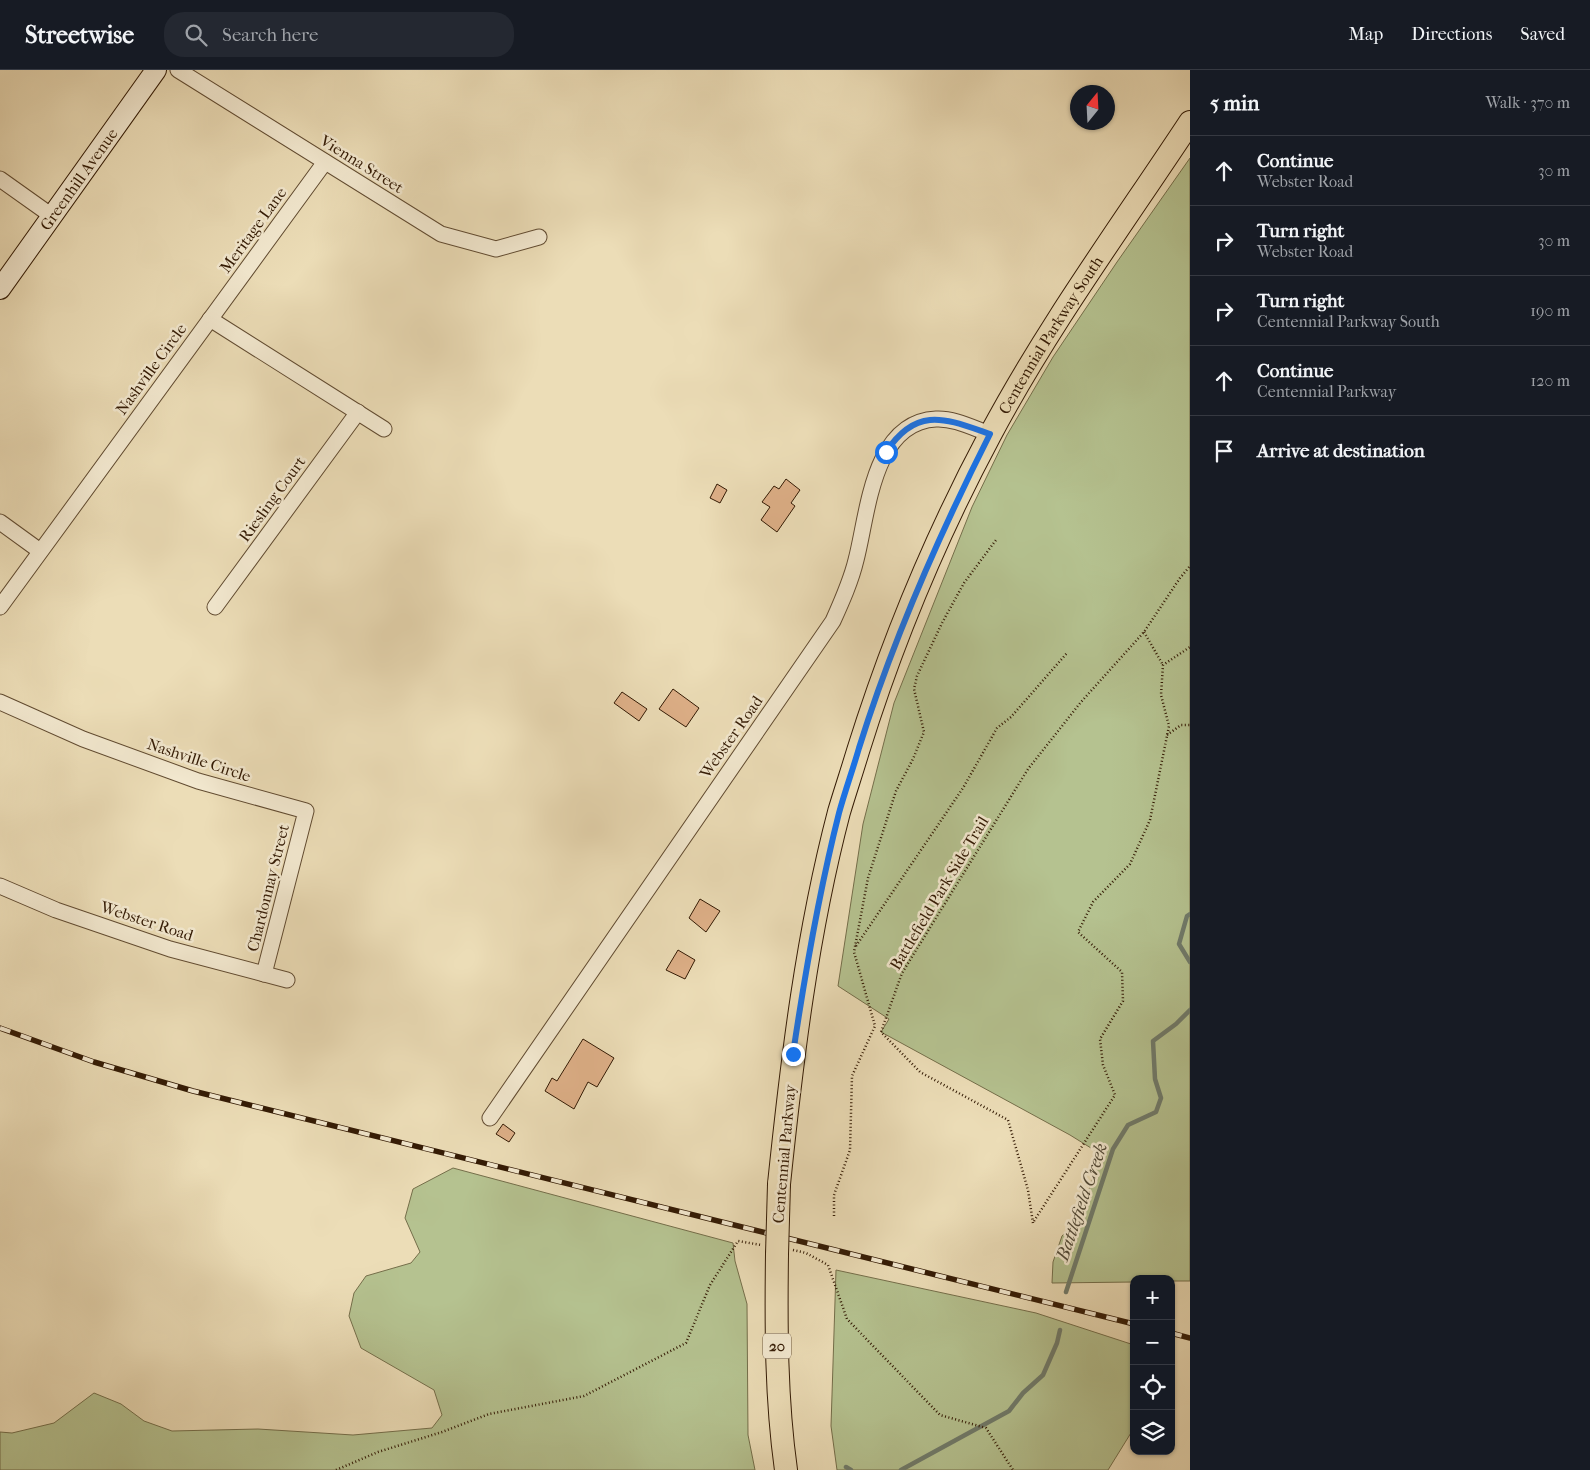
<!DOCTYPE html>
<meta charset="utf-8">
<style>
body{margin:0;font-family:"IM FELL French Canon",serif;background:#242831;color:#f1f3f6}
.controls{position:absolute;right:15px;bottom:15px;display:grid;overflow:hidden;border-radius:10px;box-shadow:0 1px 4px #0004}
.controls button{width:45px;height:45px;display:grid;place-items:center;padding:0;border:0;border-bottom:1px solid #363941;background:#171b24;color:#f1f3f6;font:25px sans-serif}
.compass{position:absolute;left:1070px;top:15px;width:45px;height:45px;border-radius:50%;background:#171b24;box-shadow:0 1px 4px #0004;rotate:18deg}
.stop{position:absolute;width:15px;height:15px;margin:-11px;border:4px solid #1a73e8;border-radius:50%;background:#fff}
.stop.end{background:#1a73e8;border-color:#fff;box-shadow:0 1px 5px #0008}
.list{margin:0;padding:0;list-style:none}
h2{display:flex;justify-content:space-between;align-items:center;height:65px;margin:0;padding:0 20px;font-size:21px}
h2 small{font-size:16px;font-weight:400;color:#9ea1a6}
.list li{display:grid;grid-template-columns:32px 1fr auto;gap:15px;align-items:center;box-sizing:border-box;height:70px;padding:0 20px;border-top:1px solid #363941}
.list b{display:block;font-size:19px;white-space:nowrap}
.list p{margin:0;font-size:16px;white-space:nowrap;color:#9ea1a6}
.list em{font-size:16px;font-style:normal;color:#9ea1a6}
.icon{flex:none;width:28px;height:28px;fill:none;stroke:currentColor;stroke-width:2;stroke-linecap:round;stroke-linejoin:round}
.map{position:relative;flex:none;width:1190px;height:1400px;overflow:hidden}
header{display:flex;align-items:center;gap:30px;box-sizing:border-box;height:70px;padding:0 25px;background:#171b24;border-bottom:1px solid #363941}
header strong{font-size:24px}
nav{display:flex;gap:28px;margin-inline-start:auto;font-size:18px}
.search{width:350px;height:45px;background:#242831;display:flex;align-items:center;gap:12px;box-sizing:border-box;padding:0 18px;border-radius:20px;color:#9ea1a6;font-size:19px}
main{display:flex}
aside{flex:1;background:#171b24}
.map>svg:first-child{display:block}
</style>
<header>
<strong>Streetwise</strong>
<div class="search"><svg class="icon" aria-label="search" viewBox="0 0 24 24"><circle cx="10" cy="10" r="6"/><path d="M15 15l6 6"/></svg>Search here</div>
<nav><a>Map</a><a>Directions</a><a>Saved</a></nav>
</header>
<main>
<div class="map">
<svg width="1190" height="1400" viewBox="0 0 1190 1400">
<rect width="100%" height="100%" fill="#ecddb7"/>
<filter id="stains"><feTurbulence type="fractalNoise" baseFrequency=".004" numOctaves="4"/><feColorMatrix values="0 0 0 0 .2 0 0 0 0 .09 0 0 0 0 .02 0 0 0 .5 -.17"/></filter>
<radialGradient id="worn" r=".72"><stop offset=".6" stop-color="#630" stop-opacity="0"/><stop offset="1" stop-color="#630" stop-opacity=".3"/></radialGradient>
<g fill="#b5c290" stroke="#746e4a">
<path d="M 1190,88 L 1190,1211 L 1171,1211 L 1171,1209 L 1134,1209 L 1134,1212 L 1052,1213 L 1053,1192 L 1062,1166 L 1082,1145 L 1099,1083 L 1070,1065 L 881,962 L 889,949 L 838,916 L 863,754 L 894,633 L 972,437 L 1007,365 L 1053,287 L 1117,192 Z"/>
<path d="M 453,1098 L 733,1173 L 735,1191 L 747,1234 L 748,1365 L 755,1400 L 0,1400 L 0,1362 L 12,1363 L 54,1353 L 94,1323 L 121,1334 L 144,1351 L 172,1361 L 258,1359 L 353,1365 L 432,1358 L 442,1345 L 434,1320 L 361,1278 L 349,1246 L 354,1223 L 366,1206 L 411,1193 L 420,1182 L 405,1148 L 413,1119 Z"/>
<path d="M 836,1200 L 1036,1243 L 1134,1275 L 1134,1358 L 1108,1400 L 837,1400 L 831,1356 Z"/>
</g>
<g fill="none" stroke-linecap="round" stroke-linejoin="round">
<g stroke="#707b6b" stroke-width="4.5">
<path d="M 1190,844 L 1187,846 L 1179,874 L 1190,892"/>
<path d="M 1066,1222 L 1113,1079 L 1128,1055 L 1156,1042 L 1161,1028 L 1155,1009 L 1153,971 L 1176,954 L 1190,940"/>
<path d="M 846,1397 L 851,1400"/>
<path d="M 901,1400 L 1009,1341 L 1023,1323 L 1043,1305 L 1057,1273 L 1060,1260"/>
</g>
</g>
<g fill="#deb088" stroke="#331a04">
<path d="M 786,409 L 800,420 L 791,433 L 795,436 L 777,462 L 761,450 L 770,437 L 762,432 L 774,416 L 779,419 Z"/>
<path d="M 717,414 L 727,420 L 720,433 L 710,428 Z"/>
<path d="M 673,619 L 699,638 L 686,657 L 659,639 Z"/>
<path d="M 622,622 L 647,639 L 639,651 L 614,633 Z"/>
<path d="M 700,829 L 720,841 L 706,862 L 689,848 Z"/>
<path d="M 678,880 L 695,890 L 685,909 L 666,900 Z"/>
<path d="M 583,969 L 614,988 L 597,1017 L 588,1012 L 574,1039 L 545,1021 L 552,1008 L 557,1011 Z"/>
<path d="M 503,1054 L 515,1063 L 509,1072 L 496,1064 Z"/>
</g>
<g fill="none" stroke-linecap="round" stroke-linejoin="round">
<g stroke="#614b31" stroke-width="17">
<g id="street">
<path d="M 178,0 L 441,164 L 496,179 L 539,167"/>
<path d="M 0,109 L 52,146"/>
<path d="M 210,249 L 384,359"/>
<path d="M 0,452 L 40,481"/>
<path d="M 0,537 L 325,92"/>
<path d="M 215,537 L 358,342"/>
<path d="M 0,632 L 83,669 L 198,711 L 306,741 L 264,904"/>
<path d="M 0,816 L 56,840 L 170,879 L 287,910"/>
<path d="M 490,1048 L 833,551 C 842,531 851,511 856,490 C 868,445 872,352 936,349 C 954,348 973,358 990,364"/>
</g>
</g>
<g stroke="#331a04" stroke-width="22">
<g id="secondary">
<path id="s1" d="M 0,219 L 156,0"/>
</g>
</g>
<g stroke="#331a04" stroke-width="24">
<g id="primary">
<path id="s2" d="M 779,1114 C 792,989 807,864 839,742 C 845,722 852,701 858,681 C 892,572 936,466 990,365 C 1048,256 1122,155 1190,52"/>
<path d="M 777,1184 C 776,1256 776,1329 786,1400"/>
</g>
</g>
<g stroke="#331a04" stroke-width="2.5" stroke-dasharray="1 2.5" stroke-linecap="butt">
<path d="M 1144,562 L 1163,595"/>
<path d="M 1167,665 L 1181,655 L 1190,655"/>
<path d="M 856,876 L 963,718 L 997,658 L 1011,647 L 1067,583"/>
<path d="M 834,1146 L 834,1125 L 850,1080 L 852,1006 L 875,956 L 854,882 L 868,808 L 896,721 L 913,689 L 924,662 L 914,619 L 917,606 L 942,553 L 964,513 L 996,470"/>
<path d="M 1034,1151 L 1115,1025 L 1103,995 L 1100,969 L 1123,931 L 1122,902 L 1078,862 L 1093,832 L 1130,794 L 1150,750 L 1169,656 L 1161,625 L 1163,595 L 1190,577"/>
<path d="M 1033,1153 L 1028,1120 L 1008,1050 L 920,1002 L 881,962 L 902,903 L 1028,699 L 1081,632 L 1144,562 L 1180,508 L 1190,496"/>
<path d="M 793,1180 L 806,1183 L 828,1195 L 847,1249 L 940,1345 L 986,1358 L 1013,1400"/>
<path d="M 336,1400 L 378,1382 L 442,1362 L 489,1344 L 584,1326 L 686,1273 L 710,1215 L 738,1171 L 761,1175"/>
</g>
<use href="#street" stroke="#f3e9d0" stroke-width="15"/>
<use href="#secondary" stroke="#f3e9d0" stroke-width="20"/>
<use href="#primary" stroke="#ecddb7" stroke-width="22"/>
<g stroke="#331a04" stroke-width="5.5">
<g id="rail">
<path d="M 0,958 L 94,992 L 193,1021 L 1134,1254"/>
<path d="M 1171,1263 L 1190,1268"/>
</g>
</g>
<use href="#rail" stroke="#f3e9d0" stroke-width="4" stroke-dasharray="11" stroke-linecap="butt"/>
<g stroke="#331a04" stroke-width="24" stroke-linecap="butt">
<path id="primary-bridge" d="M 777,1184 L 779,1114"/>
</g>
<use href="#primary-bridge" stroke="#ecddb7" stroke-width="22"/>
</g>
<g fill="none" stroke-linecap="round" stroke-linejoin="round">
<path stroke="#1a73e8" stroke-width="6" d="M 793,984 C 805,903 819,822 839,743 C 845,721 853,699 859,678 C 893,569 939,465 990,364 C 946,349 917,335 886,382"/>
</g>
<g text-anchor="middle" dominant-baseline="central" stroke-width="5" stroke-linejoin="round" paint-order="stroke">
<rect fill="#f3e9d0" stroke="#6d5841" stroke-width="1" x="763" y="1263.5" width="28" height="25" rx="4"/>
<g font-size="15" font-weight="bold" fill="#331a04">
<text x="777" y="1276">20</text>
</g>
<g font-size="16" fill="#331a04" stroke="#f3e9d0">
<text transform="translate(362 94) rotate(32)">Vienna Street</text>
<text stroke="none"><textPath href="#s1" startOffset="135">Greenhill Avenue</textPath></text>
<text transform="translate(253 160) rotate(-54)">Meritage Lane</text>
<text stroke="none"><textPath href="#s2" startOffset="901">Centennial Parkway South</textPath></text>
<text transform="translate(151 299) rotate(-54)">Nashville Circle</text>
<text transform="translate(272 429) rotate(-54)">Riesling Court</text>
<text transform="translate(731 667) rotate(-55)">Webster Road</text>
<text transform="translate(199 690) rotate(18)">Nashville Circle</text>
<text transform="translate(268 818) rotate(-76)">Chardonnay Street</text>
<text transform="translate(939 823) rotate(-59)">Battlefield Park Side Trail</text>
<text transform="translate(147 851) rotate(18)">Webster Road</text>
<text transform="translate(784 1084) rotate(-85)">Centennial Parkway</text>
</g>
<g font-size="18" font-style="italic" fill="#524a38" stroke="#f3e9d0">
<text transform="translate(1082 1132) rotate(-71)">Battlefield Creek</text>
</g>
</g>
<rect width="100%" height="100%" filter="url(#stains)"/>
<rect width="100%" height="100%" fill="url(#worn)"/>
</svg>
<div class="controls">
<button>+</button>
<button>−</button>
<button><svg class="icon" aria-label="locate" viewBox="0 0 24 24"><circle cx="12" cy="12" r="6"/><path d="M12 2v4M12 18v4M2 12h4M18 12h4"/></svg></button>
<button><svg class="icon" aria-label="layers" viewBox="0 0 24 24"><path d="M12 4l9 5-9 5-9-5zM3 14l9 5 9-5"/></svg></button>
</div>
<svg class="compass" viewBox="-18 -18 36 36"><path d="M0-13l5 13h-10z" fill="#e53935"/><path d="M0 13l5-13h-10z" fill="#9ea1a6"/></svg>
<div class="stop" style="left:886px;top:382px"></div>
<div class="stop end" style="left:793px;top:984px"></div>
</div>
<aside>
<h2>5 min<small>Walk · 370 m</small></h2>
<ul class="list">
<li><svg class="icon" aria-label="ahead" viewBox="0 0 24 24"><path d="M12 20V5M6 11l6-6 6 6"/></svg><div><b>Continue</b><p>Webster Road</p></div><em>30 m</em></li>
<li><svg class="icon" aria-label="right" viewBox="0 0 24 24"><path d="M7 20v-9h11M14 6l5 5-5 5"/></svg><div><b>Turn right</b><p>Webster Road</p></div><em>30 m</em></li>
<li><svg class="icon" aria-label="right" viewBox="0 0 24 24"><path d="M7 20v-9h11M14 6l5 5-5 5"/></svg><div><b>Turn right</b><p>Centennial Parkway South</p></div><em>190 m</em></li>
<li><svg class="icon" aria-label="ahead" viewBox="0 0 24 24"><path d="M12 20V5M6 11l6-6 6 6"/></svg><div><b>Continue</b><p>Centennial Parkway</p></div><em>120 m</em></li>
<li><svg class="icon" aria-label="arrive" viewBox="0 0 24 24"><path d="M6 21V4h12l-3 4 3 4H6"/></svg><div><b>Arrive at destination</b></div></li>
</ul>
</aside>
</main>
